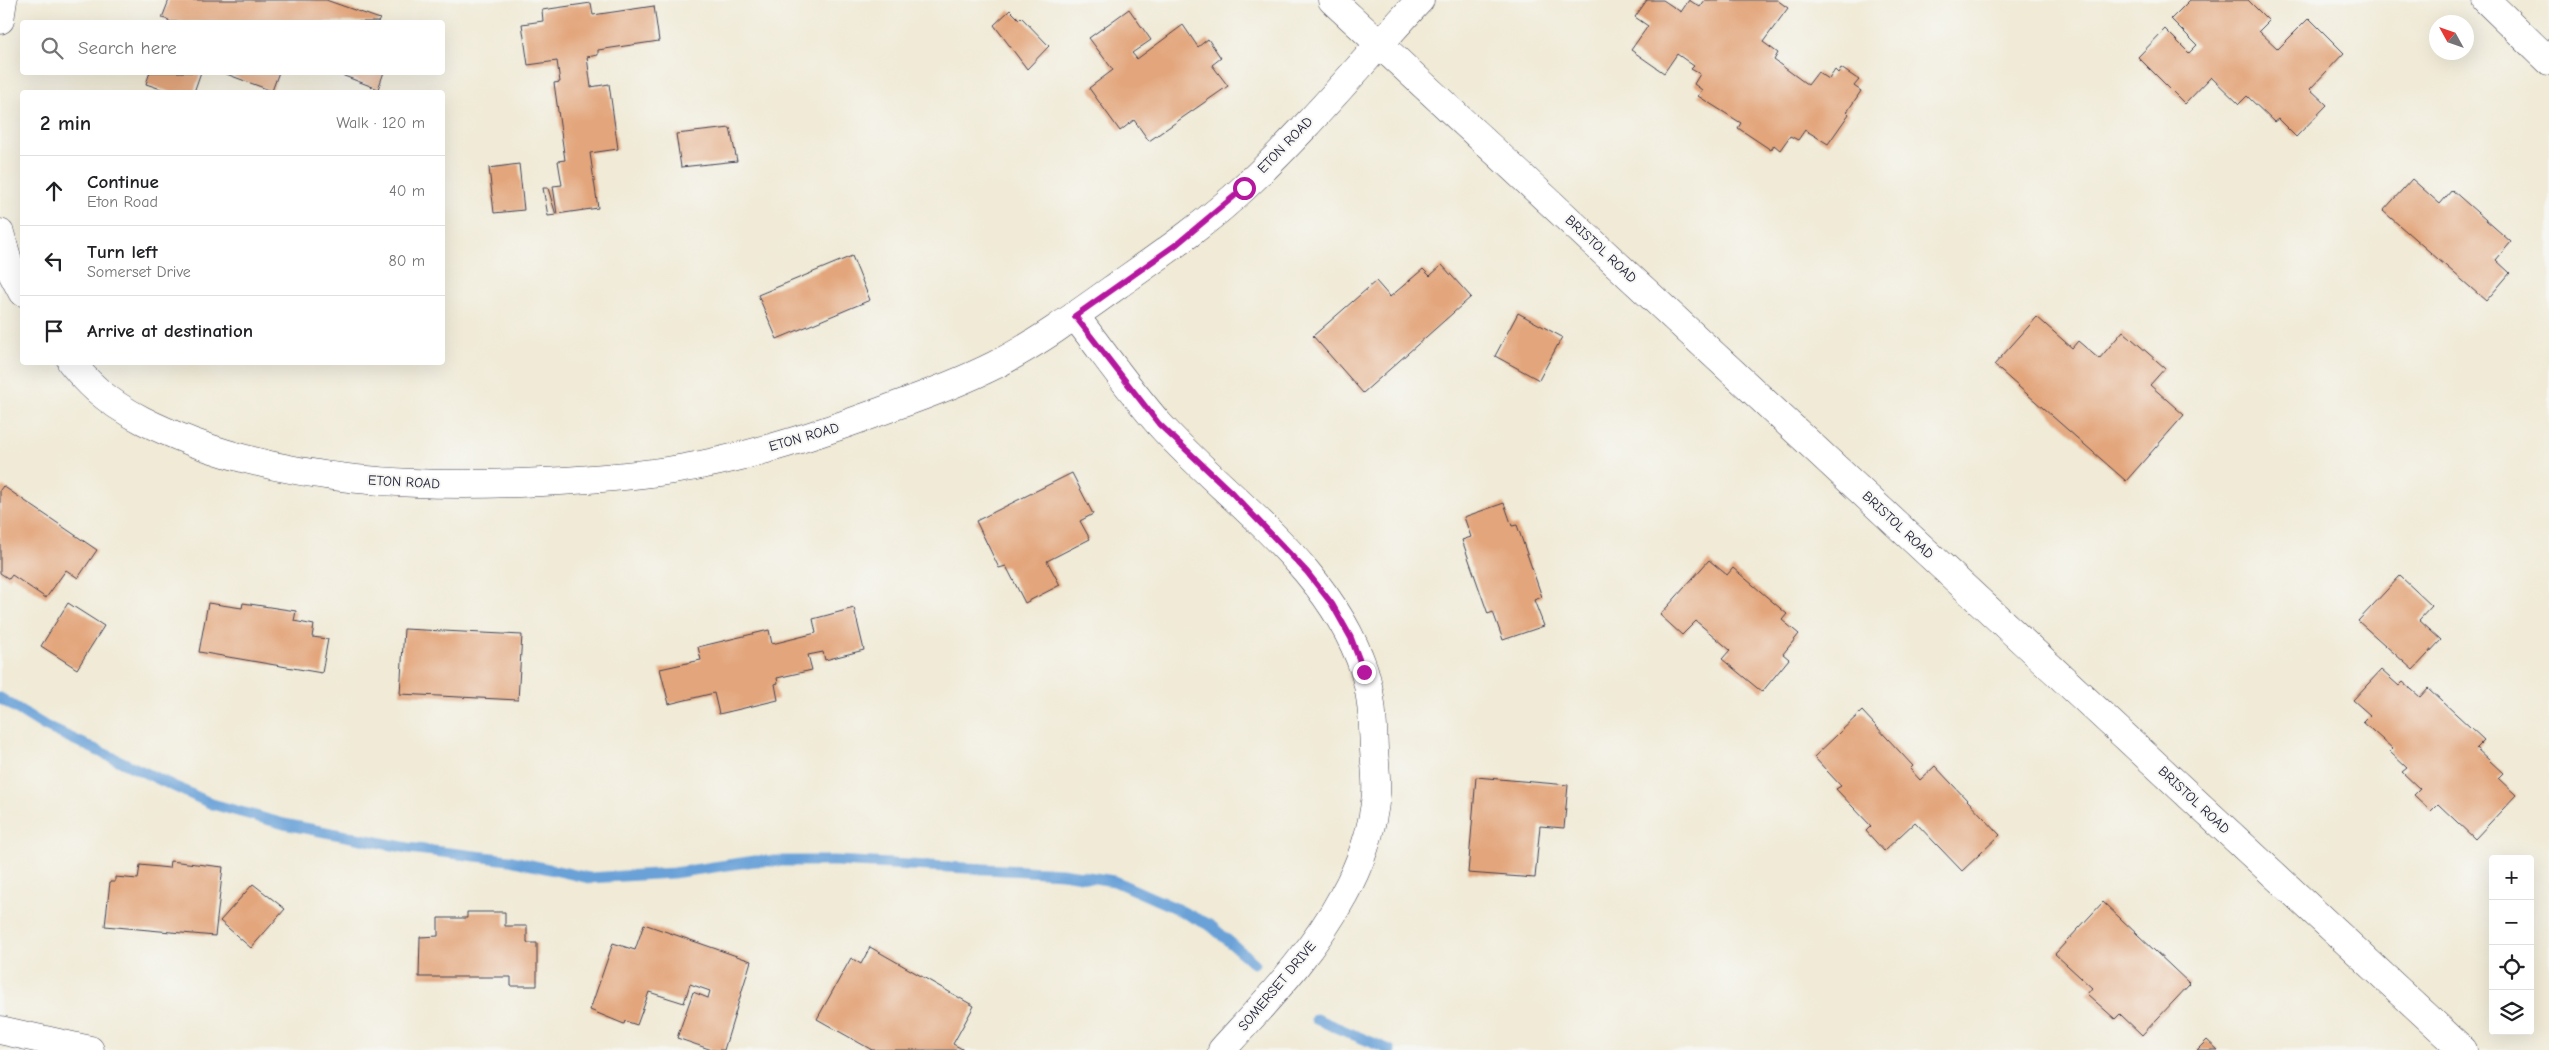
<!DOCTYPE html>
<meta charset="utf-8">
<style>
body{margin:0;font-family:"Comic Neue",sans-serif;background:#f2f2f2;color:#202124}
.controls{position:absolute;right:15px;bottom:15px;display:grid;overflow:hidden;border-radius:5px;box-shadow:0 5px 20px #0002}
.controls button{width:45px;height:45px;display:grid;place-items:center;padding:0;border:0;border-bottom:1px solid #e0e0e0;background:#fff;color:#202124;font:25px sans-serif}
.compass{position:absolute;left:2429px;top:15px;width:45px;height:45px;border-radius:50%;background:#fff;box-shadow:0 5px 20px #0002;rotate:310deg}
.stop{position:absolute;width:15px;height:15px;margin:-11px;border:4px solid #b5179e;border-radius:50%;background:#fff}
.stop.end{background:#b5179e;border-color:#fff;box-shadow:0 1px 5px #0008}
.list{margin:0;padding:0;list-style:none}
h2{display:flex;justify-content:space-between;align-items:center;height:65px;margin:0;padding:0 20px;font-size:21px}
h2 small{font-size:16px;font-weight:400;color:#757577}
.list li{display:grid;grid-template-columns:32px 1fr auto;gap:15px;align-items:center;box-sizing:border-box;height:70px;padding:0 20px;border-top:1px solid #e0e0e0}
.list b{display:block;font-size:19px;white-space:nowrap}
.list p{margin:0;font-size:16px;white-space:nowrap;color:#757577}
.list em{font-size:16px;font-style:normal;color:#757577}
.icon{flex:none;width:28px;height:28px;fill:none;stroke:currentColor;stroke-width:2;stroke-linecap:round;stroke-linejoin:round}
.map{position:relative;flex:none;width:2549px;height:1050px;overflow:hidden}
.search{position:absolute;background:#fff;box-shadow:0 5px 20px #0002;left:20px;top:20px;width:425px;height:55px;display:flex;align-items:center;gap:12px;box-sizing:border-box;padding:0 18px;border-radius:5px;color:#757577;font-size:19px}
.panel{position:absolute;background:#fff;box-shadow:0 5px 20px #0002;left:20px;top:90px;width:425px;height:275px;border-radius:5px}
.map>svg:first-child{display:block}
</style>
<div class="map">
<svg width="2549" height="1050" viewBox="0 0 2549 1050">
<rect width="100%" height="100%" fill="#f6f6f2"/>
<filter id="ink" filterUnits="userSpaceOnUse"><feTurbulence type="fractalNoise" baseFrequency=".02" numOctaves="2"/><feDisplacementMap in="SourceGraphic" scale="10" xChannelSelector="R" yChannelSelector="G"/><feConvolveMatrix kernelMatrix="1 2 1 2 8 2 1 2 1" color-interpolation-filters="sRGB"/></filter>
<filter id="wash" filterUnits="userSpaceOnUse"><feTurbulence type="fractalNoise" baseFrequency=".0096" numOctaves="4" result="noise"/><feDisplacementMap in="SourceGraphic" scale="20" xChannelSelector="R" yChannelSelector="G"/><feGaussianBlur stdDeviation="1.12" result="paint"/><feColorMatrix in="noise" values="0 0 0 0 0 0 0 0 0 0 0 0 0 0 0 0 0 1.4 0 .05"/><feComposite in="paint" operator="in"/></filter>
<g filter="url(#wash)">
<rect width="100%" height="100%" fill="#f0ead6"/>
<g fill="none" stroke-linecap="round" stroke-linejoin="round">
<g stroke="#6aa2d8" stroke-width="11">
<path d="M 0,698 L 45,726 L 212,804 L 284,824 L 408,848 L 509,860 L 589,878 L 673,873 L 755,861 L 835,861 L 1062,873 L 1114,881 L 1173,907 L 1211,926 L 1254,963"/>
<path d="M 1316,1019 L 1390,1050"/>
</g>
</g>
<g id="blocks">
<g fill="#e3a67b">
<path d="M 169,0 L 326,0 L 380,19 L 378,22 L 168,22 L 169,20 L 162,18 Z"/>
<path d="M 1647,0 L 1663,0 L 1681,12 L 1689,0 L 1700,7 L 1705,0 L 1777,0 L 1788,8 L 1763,42 L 1778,53 L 1774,60 L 1808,85 L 1818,72 L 1829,79 L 1835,70 L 1838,73 L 1841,68 L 1859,80 L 1854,86 L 1861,91 L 1847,112 L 1849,114 L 1828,144 L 1805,130 L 1798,140 L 1790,136 L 1780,150 L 1774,145 L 1771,150 L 1738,128 L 1741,123 L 1698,96 L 1702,90 L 1694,84 L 1700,74 L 1691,69 L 1694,66 L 1677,54 L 1664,73 L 1631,50 L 1648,26 L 1635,17 Z"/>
<path d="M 2190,0 L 2248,0 L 2269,21 L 2259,31 L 2278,49 L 2309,18 L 2344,53 L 2310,89 L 2327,105 L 2296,137 L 2278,119 L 2274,122 L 2247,96 L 2239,104 L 2211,77 L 2185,104 L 2138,57 L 2165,29 L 2189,53 L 2197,45 L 2171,19 Z"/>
<path d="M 591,3 L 593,15 L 654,6 L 659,41 L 598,50 L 598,55 L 587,57 L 591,87 L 609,84 L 618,149 L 590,153 L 598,208 L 557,214 L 553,186 L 562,185 L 558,161 L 565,160 L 554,83 L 560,82 L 557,61 L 528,65 L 522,24 L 543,21 L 542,10 Z"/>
<path d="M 1129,9 L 1151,40 L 1132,53 L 1137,59 L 1183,25 L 1198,47 L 1208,39 L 1221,58 L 1212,65 L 1228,86 L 1149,141 L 1134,120 L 1120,131 L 1089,88 L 1113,70 L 1089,38 Z"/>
<path d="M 1010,10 L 1019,19 L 1021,17 L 1049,46 L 1027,69 L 994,25 Z"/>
<path d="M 150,72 L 201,72 L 194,92 L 170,92 L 146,84 Z"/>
<path d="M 221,72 L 279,72 L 272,91 Z"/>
<path d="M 334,72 L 384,72 L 378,89 Z"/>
<path d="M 730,128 L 737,161 L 681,167 L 676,134 Z"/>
<path d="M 519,164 L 524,210 L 494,213 L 489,168 Z"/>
<path d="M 2412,179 L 2440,204 L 2452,190 L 2511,242 L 2496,260 L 2510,273 L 2486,301 L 2383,211 Z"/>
<path d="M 543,188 L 548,188 L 556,215 L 548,216 Z"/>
<path d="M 852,256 L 870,300 L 777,339 L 758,295 Z"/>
<path d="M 1442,265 L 1471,297 L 1363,393 L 1313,336 L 1376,281 L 1390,297 L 1423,269 L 1430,276 Z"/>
<path d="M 1518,313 L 1562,337 L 1539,380 L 1495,356 Z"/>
<path d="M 2037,317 L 2072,348 L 2078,341 L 2099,359 L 2123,331 L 2165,368 L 2150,385 L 2184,415 L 2126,481 L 1994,365 Z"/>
<path d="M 1072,473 L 1093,514 L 1080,521 L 1090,539 L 1047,561 L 1060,585 L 1025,603 L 1006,566 L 999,568 L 976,521 Z"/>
<path d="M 3,486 L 97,550 L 78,578 L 66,570 L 46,598 L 12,575 L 9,579 L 0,573 L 0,490 Z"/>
<path d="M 1504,503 L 1512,526 L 1517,525 L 1542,597 L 1534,600 L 1544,626 L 1503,640 L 1493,612 L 1488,614 L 1462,540 L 1471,537 L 1464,517 Z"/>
<path d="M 1709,560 L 1727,575 L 1733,568 L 1787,614 L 1782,620 L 1799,634 L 1783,654 L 1789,659 L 1762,692 L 1722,659 L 1730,650 L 1696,621 L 1682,635 L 1660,615 Z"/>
<path d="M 2400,576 L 2432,606 L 2419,620 L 2441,640 L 2413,670 L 2358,621 Z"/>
<path d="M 68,603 L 104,626 L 77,669 L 41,646 Z"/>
<path d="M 208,603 L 242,608 L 243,603 L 296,611 L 294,621 L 314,625 L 312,637 L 328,639 L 322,673 L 199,652 Z"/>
<path d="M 854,608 L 864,650 L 825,660 L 823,652 L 808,655 L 812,670 L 777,678 L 778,683 L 775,684 L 778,700 L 719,714 L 714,693 L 669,704 L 660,669 L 701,660 L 698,647 L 769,630 L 772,644 L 816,633 L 813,619 Z"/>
<path d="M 404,629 L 522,635 L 518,700 L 400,694 Z"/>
<path d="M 2381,670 L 2399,686 L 2403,682 L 2420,697 L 2428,688 L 2484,740 L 2476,748 L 2503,773 L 2498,778 L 2516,795 L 2475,839 L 2438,804 L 2431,811 L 2414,795 L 2420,789 L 2402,772 L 2407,768 L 2390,752 L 2393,749 L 2363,722 L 2370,715 L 2353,700 Z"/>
<path d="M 1862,711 L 1913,766 L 1910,769 L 1920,780 L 1935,766 L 2000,835 L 1962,871 L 1915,822 L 1884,851 L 1866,831 L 1871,826 L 1836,789 L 1841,786 L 1814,757 Z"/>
<path d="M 1476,777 L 1568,785 L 1564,828 L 1540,826 L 1535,878 L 1468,873 Z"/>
<path d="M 170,861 L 223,867 L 215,936 L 105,926 L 110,882 L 115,882 L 115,877 L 138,879 L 140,865 L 169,868 Z"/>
<path d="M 253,884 L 285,909 L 251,948 L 220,921 Z"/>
<path d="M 2103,902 L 2190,984 L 2142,1035 L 2120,1014 L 2115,1019 L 2087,994 L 2092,988 L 2055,954 Z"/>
<path d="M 467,912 L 505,912 L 505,926 L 527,926 L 527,943 L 537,943 L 537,986 L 511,986 L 511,977 L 419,977 L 420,937 L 438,936 L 438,918 L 467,918 Z"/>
<path d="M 644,924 L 751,961 L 724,1050 L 712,1050 L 677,1038 L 693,992 L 708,998 L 710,991 L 690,984 L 684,1003 L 649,992 L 637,1025 L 625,1021 L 624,1024 L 590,1010 L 613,943 L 635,950 Z"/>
<path d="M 870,947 L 974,1006 L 953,1044 L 964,1050 L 872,1050 L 817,1019 L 851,958 L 861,964 Z"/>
<path d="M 2207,1040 L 2218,1050 L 2197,1050 Z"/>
</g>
</g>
</g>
<g filter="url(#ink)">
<use href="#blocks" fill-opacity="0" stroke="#414052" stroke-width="1"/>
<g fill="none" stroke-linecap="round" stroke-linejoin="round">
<g stroke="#414052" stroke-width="29">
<g id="minor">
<path d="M 1332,0 L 2463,1050"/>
<path d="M 2486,0 L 2549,61"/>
<path d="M 0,20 L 3,0"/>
<path d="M 0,233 L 11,271 L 22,292"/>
<path d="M 1075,316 C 1103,352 1130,391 1160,425 C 1231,503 1329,566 1364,670 C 1372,696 1373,723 1374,750 C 1375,764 1377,780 1376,794 C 1373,829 1360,866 1343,896 C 1312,954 1266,1001 1222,1050"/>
<path d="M 71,362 C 79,372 88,382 97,390 C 124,414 159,429 192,442 C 297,481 408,487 519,483 C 570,481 622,478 673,470 C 749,458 823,433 895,406 C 929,394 963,381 995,365 C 1038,343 1079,313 1118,285 C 1162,254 1207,223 1246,186 C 1308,128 1362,62 1420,0"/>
<path d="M 0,1030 L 90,1050"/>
</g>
</g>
<use href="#minor" stroke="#fff" stroke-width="28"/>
</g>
</g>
<g fill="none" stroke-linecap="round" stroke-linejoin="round" filter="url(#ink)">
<path stroke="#b5179e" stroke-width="6" d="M 1244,188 L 1177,244 L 1075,316 L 1159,424 L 1232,493 L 1307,572 L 1332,604 L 1351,638 L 1364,672"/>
</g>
<g text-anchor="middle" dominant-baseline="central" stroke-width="4" stroke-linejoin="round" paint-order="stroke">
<g font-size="14" fill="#22223b" stroke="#f6f6f2">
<text transform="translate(1285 145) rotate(-46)">ETON ROAD</text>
<text transform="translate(1601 249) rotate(43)">BRISTOL ROAD</text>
<text transform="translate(804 437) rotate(-16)">ETON ROAD</text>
<text transform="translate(404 482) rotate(3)">ETON ROAD</text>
<text transform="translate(1898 525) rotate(43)">BRISTOL ROAD</text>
<text transform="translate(2194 800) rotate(43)">BRISTOL ROAD</text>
<text transform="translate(1277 986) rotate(-50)">SOMERSET DRIVE</text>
</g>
</g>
</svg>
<div class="controls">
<button>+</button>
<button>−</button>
<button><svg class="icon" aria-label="locate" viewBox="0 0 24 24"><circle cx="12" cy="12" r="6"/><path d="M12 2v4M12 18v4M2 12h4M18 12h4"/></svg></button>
<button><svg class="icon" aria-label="layers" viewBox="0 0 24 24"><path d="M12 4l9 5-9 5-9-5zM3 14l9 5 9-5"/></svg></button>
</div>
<svg class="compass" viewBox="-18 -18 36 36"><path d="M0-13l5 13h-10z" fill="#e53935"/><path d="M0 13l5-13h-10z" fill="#757577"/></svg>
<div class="stop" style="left:1244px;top:188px"></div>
<div class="stop end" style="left:1364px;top:672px"></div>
<div class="search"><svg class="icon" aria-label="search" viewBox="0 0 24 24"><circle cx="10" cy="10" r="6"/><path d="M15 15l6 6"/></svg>Search here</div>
<section class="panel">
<h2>2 min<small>Walk · 120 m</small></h2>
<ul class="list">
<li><svg class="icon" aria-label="ahead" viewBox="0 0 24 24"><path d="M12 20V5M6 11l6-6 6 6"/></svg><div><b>Continue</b><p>Eton Road</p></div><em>40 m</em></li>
<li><svg class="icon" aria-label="left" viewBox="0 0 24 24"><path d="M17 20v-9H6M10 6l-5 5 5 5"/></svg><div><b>Turn left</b><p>Somerset Drive</p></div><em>80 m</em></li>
<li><svg class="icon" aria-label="arrive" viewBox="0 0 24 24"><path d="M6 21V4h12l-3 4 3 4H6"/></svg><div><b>Arrive at destination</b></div></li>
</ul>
</section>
</div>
